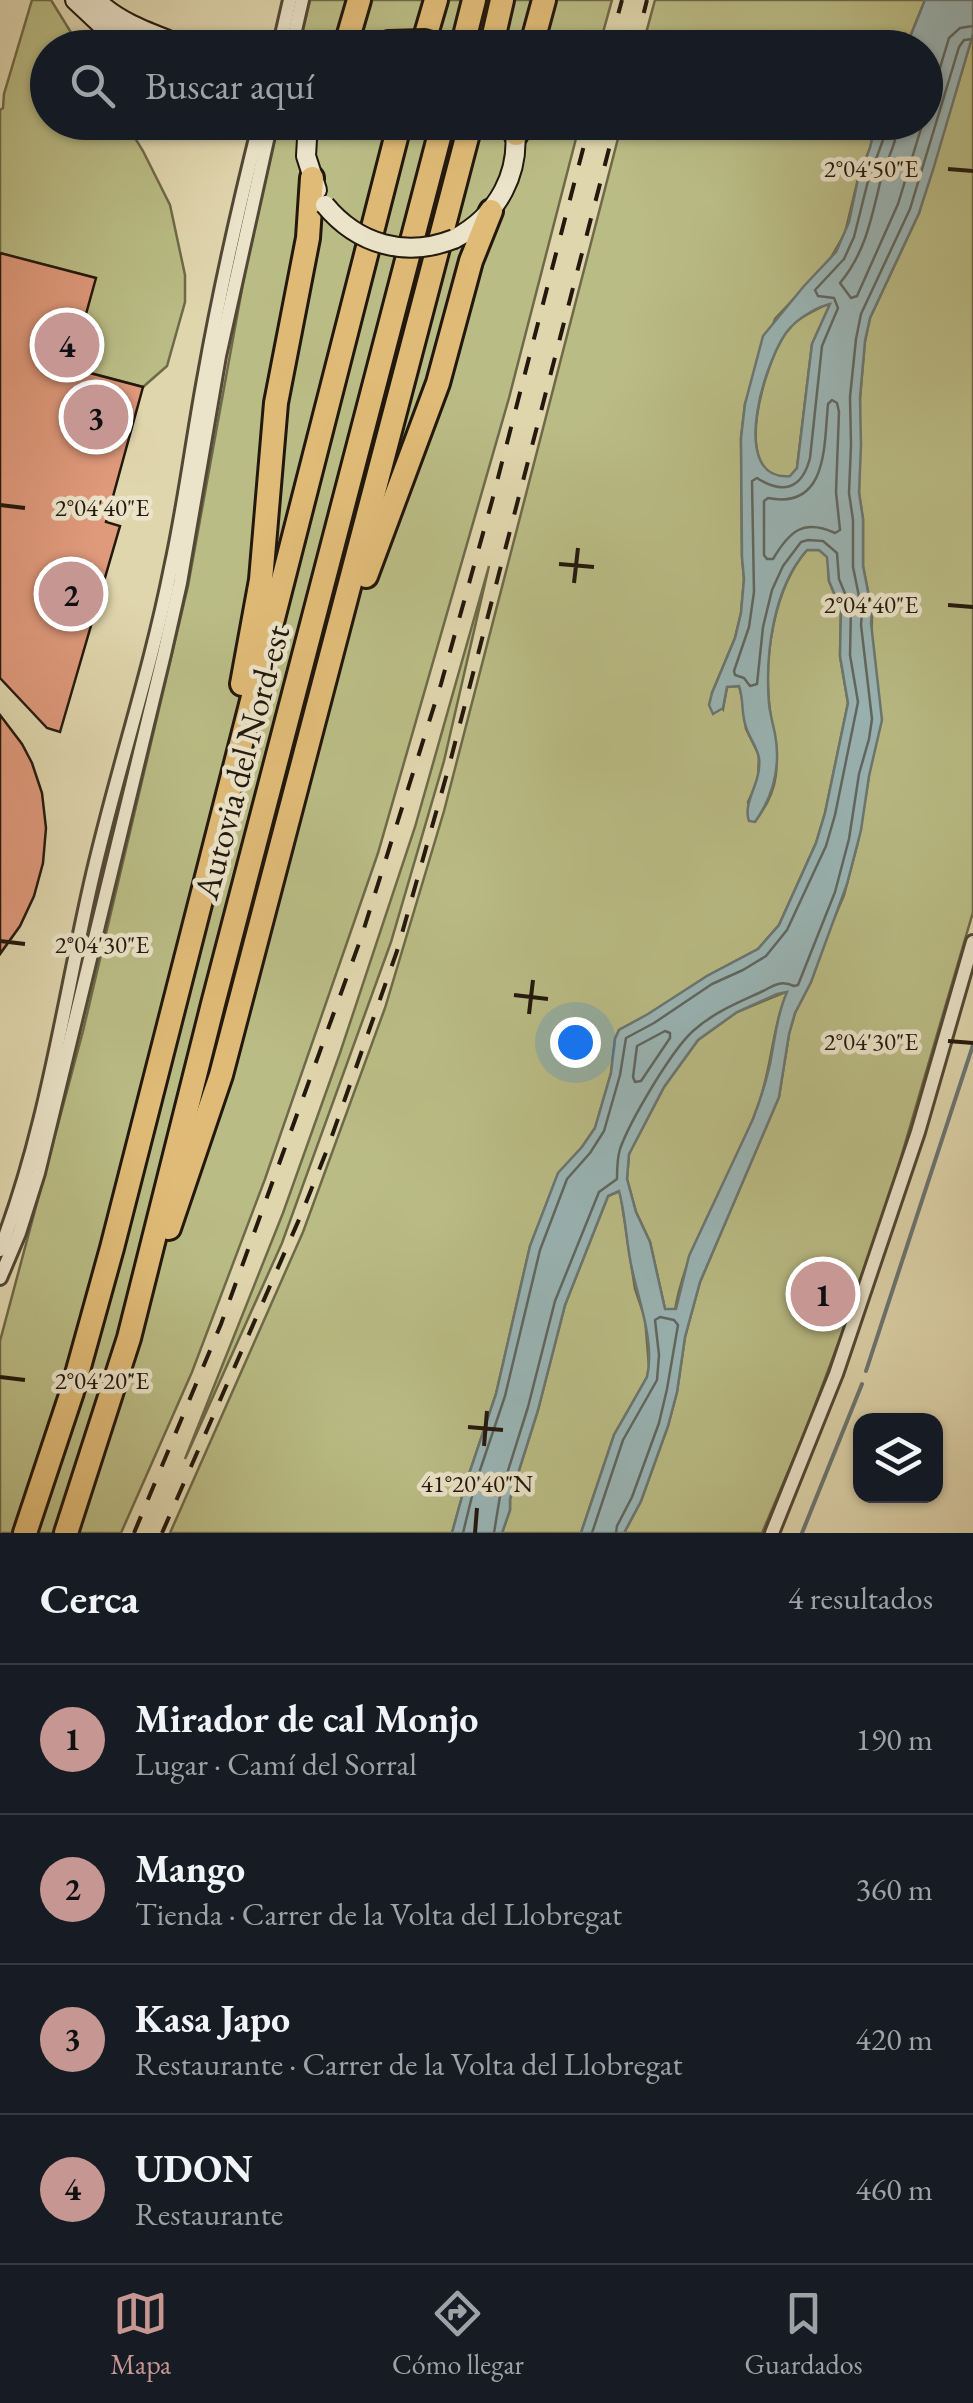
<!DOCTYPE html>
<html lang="es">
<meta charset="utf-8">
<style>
body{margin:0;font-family:"EB Garamond",serif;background:#20242c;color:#f1f3f6}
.controls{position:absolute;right:30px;bottom:30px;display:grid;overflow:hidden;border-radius:20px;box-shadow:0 2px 8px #0004}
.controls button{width:90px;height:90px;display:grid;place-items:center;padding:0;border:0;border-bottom:2px solid #363941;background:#171b24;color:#f1f3f6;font:50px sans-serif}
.you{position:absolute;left:575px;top:1042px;width:35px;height:35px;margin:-25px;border:8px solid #fff;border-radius:50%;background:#1a73e8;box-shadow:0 0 0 15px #1a73e833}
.badge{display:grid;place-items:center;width:65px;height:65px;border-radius:50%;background:#c59692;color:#111;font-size:32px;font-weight:700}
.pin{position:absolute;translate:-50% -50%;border:5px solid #fff;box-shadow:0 2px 10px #0006}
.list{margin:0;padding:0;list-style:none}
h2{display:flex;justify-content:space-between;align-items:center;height:130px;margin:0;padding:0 40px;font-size:42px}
h2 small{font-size:32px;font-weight:400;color:#9ea1a6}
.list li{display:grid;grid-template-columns:65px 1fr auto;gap:30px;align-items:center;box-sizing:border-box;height:150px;padding:0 40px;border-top:2px solid #363941}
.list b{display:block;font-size:38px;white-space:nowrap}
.list p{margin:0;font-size:32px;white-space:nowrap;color:#9ea1a6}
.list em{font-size:32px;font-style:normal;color:#9ea1a6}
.icon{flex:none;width:55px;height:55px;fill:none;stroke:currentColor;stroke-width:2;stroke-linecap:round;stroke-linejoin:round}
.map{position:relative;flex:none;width:973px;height:1533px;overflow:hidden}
.search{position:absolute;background:#171b24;box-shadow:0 2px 8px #0004;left:30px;right:30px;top:30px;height:110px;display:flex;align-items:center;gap:25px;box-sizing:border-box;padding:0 35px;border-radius:55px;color:#9ea1a6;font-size:38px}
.sheet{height:730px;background:#171b24}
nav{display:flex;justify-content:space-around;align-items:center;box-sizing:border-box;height:140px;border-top:2px solid #363941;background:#171b24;font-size:28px;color:#9ea1a6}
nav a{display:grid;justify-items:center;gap:5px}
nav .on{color:#c59692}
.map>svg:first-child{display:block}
</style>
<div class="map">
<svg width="973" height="1533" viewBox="0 0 973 1533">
<rect width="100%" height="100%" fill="#e0d6ae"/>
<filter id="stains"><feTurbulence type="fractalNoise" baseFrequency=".002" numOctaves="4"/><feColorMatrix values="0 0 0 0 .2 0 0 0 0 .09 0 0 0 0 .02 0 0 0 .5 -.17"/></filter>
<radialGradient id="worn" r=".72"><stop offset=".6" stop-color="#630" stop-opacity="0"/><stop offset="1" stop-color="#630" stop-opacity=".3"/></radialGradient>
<g fill="#babc85" stroke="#6e6a49" stroke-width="2.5">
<path d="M 32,0 L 51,0 L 80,47 L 48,48 L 48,122 L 126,123 L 143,151 L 170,205 L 185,275 L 185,302 L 167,366 L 143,387 L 71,368 L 95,278 L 0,253 L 0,110 L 3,108 L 4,94 Z"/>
<path d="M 310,0 L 612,0 L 599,47 L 298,48 Z"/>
<path d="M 655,0 L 925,0 L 906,47 L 642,48 Z"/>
<path d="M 973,34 L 973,912 L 875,1246 L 803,1437 L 762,1533 L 624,1533 L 641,1501 L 668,1426 L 677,1392 L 685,1337 L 700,1282 L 779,1097 L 789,1034 L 795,1013 L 811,982 L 830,928 L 844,895 L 858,842 L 869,776 L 872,612 L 863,566 L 863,519 L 859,493 L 860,398 L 865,341 L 870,318 L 919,213 Z"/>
<path d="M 279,123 L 580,123 L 509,398 L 378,853 L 265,1179 L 192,1372 L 121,1533 L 0,1533 L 0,1341 L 83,1031 L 188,586 L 256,212 Z"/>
<path d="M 622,123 L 876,123 L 870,148 L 858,179 L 845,233 L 829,261 L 775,319 L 745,404 L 741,438 L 742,557 L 744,579 L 741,613 L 735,638 L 712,693 L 723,709 L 727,687 L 739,686 L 742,697 L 746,729 L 759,755 L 758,780 L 748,802 L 755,821 C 786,782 776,756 770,711 C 763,661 773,589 807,550 L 819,550 L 828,557 L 829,581 L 841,610 L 840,656 L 848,703 L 825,813 L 816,843 L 779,925 L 758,949 L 707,976 L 648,1015 L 619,1030 L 615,1039 L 611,1073 L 595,1128 L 582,1147 L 558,1174 L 530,1246 L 496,1394 L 465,1486 L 452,1533 L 170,1533 L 303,1232 L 385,1008 L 444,811 Z"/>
<path d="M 831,302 L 812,344 L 797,468 L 790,477 C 727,482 766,360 786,332 C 797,317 815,311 831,302 Z"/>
<path d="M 489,566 L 444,761 L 391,942 L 282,1243 L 185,1459 L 283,1213 L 340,1053 L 415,827 Z"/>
<path d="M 788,991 C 772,1027 772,1066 759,1103 C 736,1171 687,1239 675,1310 L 665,1309 L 650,1242 L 636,1212 L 627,1179 L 629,1154 L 664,1087 L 698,1040 L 737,1012 Z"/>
<path d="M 620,1191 L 635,1289 L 645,1318 L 649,1367 L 647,1377 L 614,1435 L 581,1533 L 502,1533 L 510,1510 L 510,1499 L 538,1410 L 565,1305 L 608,1196 Z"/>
</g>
<path fill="#9ab6b7" stroke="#6a7773" stroke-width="2.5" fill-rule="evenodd" d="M 925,0 L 973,0 L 973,34 L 933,170 L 919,213 L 870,318 L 865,341 L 860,398 L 861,445 L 859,493 L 863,519 L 863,566 L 872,612 L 871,623 L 882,720 L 869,776 L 861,830 L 847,884 L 811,982 L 795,1013 L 789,1034 L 779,1097 L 700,1282 L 685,1337 L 677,1392 L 668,1426 L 641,1501 L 624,1533 L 581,1533 L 614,1435 L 647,1377 C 655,1343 639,1302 632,1269 C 626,1243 626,1216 619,1191 L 608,1196 L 565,1305 L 538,1410 L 510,1499 L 510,1510 L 502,1533 L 452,1533 L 465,1486 L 496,1394 L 530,1246 L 558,1173 L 582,1147 L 595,1128 L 611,1073 L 615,1039 L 619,1030 L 648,1014 L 707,976 L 758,949 L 779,925 L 816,843 L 825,813 L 848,703 L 840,656 L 841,610 L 829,581 L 827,557 L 819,550 L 807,550 C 773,588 765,654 769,704 C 770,714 773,724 775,734 C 781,766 774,795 755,822 L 749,821 C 742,802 762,783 759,758 C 757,747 749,737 746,727 C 741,714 744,700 739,686 L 727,687 L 723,708 L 713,714 L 709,705 L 712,693 L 735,638 L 741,613 L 744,579 L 742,557 L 741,438 L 745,404 L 763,336 L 804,286 L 836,252 L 849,222 L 858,179 L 870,148 L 876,123 L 926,122 L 926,48 L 906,47 ZM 830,304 L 812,344 L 797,468 L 790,476 C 726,482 766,352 791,327 C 801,316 818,307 830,304 ZM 787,992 C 777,1015 775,1039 770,1064 C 766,1082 760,1101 753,1119 L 689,1256 L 676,1309 L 665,1309 L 650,1242 L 636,1212 L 627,1179 L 629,1154 L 664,1087 L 698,1040 L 737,1012 L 777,994 Z"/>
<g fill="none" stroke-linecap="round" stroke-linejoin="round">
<g stroke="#5e6762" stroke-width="2.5">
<path d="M 926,114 L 949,38 L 960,28 L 973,26"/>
<path d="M 898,122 C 897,145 885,162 880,183 C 871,220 865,253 840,283 L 851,298 L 857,296 L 898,204 L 923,122"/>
<path d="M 832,400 L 837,403 L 839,412 L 836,492 L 840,530 L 835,533 C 803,518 789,532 773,559 L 767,559 L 764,555 L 764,501 L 768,498 C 828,510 824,445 828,404 Z"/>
<path d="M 665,1031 L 670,1033 L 670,1038 L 641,1081 L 635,1082 L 633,1077 L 637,1046 Z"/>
<path d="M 463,1533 L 474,1488 L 505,1396 L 540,1250 L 567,1179 L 590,1153 L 604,1131 L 620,1075 L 626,1038 L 654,1023 L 712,984 L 743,970 L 766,956 L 787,930 L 826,846 L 835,815 L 858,702 L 850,655 L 851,608 L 839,579 L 837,553 L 823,541 L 808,540 L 801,542 L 783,566 L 772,590 L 763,627 L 757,684 L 750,686 L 744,678 L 735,675 L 734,671 L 749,627 L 754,592 L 752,481 L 757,478 C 783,495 802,489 810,458 L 822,346 L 838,308 L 834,298 L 818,296 L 815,290 L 844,259 L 854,237 L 868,181 L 883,140 L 885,122"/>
<path d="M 494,1533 L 500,1496 L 528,1407 L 555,1301 L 599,1192 L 617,1179 C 617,1169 617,1159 620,1149 C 630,1121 671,1051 693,1031 C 713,1013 735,1004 759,993 C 772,987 779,979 794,986 L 798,985 L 835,892 L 849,839 L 859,774 L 869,739 L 872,719 L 861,625 L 862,611 L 853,567 L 853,520 L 849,493 L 851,445 L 850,397 L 856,339 L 861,314 L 910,209 L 959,47 L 964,40 L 973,39"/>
<path d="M 592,1533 L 623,1440 L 657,1380 L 659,1355 L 655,1320 L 660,1317 L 674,1320 L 678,1325 L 667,1389 L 659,1423 L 632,1497 L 617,1526 L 616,1533"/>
</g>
<g stroke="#6a7773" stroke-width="4">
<path d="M 866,1371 L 973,1045"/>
<path d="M 802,1533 L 862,1384"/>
</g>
</g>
<g fill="#df997b" stroke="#22180d" stroke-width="2.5">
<path d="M 0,253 L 96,278 L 71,368 L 143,387 L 106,522 L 120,526 L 60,732 L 47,728 L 0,678 Z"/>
<path d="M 0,715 L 22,744 L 32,763 L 42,793 L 46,828 L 43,863 L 34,896 L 20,926 L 0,954 Z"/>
</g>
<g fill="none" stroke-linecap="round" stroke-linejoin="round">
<g stroke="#524835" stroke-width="18">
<g id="street">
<path d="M 279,48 L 290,0"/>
<path d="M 291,48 L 302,0"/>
<path d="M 0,1250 C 46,1132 63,1006 91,883 C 115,777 150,674 171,568 C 185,504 193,438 205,374 C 220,289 239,206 260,122"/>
<path d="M 0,1278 L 19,1233 L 38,1173 L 164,654 L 180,583 L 219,356 L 271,122"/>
<path d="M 772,1533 L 836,1374 L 918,1132 L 973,942"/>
</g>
</g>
<g stroke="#22180d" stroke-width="22">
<g id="secondary">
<path d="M 75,0 L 108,31 L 146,48"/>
<path d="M 96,0 C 121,25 157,35 189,48"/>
<path d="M 367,48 L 388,40"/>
<path d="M 308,122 L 306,156 L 317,190"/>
<path d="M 454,239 C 498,216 522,172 514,123"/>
</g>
</g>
<g stroke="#22180d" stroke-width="28">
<g id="highway">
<path d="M 345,48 L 359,0"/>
<path d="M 422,48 L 436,0"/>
<path d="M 462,48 L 474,0"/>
<path d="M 491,48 L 502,0"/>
<path d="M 531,48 L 544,0"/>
<path d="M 516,134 L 516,122"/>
<path d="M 366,576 L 438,383 L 471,261 L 491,211"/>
<path d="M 242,684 L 261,580 L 276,403 L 308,238 L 312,178"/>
<path d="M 169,1228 L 221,1075 L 471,122"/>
<path d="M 25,1533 L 72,1392 L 112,1248 L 400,122"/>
<path d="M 66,1533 L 129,1338 L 213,1004 L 443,122"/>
</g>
</g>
<use href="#street" stroke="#ebe4ca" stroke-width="12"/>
<use href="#secondary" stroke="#ebe4ca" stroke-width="18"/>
<use href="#highway" stroke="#e0bb77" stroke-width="22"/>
<g stroke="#22180d" stroke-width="4" stroke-dasharray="18 18" stroke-linecap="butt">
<path d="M 609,48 L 622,0"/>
<path d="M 635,48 L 647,0"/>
<path d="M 134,1533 L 221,1324 L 361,938 L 441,684 L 492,501 L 590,122"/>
<path d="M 162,1533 L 301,1215 L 327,1150 L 397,951 L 448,770 L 616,122"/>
</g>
<g stroke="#22180d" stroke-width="22" stroke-linecap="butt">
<g id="secondary-bridge">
<path d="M 388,40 L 425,39 L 455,48"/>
<path d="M 325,205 C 358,245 406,258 454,239"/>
</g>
</g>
<use href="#secondary-bridge" stroke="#ebe4ca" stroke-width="18"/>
</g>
<path fill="none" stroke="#22180d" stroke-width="4" d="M 948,169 L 973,171M 0,505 L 25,508M 559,564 L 594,567M 574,583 L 578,548M 948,605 L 973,607M 0,941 L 25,944M 514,995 L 548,999M 529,1014 L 533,980M 948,1041 L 973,1043M 0,1377 L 25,1380M 468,1427 L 503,1430M 484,1446 L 487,1411M 475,1533 L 477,1508"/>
<g text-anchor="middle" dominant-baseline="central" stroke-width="9" stroke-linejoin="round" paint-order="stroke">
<g font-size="35" fill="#22180d" stroke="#ebe4ca">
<text transform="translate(241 762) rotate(-75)">Autovia del Nord-est</text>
</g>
</g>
<g font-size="25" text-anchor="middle" fill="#22180d" stroke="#ebe4ca" stroke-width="9" stroke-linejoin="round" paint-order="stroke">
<text x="871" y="177">2°04'50"E</text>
<text x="102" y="516">2°04'40"E</text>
<text x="871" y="613">2°04'40"E</text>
<text x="102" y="953">2°04'30"E</text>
<text x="871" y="1050">2°04'30"E</text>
<text x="102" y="1389">2°04'20"E</text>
<text x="477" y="1492">41°20'40"N</text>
</g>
<rect width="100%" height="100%" filter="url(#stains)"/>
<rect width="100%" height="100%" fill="url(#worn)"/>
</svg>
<div class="controls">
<button><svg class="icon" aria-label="layers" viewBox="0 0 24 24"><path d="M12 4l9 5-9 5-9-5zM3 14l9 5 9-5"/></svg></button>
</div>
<div class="you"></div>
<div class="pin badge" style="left:823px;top:1294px">1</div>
<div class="pin badge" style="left:71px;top:594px">2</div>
<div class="pin badge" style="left:96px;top:417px">3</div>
<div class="pin badge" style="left:67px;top:345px">4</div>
<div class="search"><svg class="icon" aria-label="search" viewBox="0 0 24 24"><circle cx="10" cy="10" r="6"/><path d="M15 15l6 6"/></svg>Buscar aquí</div>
</div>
<section class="sheet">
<h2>Cerca<small>4 resultados</small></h2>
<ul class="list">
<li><span class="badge">1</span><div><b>Mirador de cal Monjo</b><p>Lugar · Camí del Sorral</p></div><em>190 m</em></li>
<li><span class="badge">2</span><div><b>Mango</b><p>Tienda · Carrer de la Volta del Llobregat</p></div><em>360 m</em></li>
<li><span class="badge">3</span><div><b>Kasa Japo</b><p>Restaurante · Carrer de la Volta del Llobregat</p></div><em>420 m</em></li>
<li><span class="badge">4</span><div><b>UDON</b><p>Restaurante</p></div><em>460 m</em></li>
</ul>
</section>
<nav>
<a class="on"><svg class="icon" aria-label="map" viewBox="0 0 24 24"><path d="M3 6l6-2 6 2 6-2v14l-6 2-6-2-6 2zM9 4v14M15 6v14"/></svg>Mapa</a>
<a><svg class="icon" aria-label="directions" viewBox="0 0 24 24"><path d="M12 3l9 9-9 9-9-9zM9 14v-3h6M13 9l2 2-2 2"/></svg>Cómo llegar</a>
<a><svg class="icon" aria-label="saved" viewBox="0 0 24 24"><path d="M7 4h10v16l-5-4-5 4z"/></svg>Guardados</a>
</nav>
